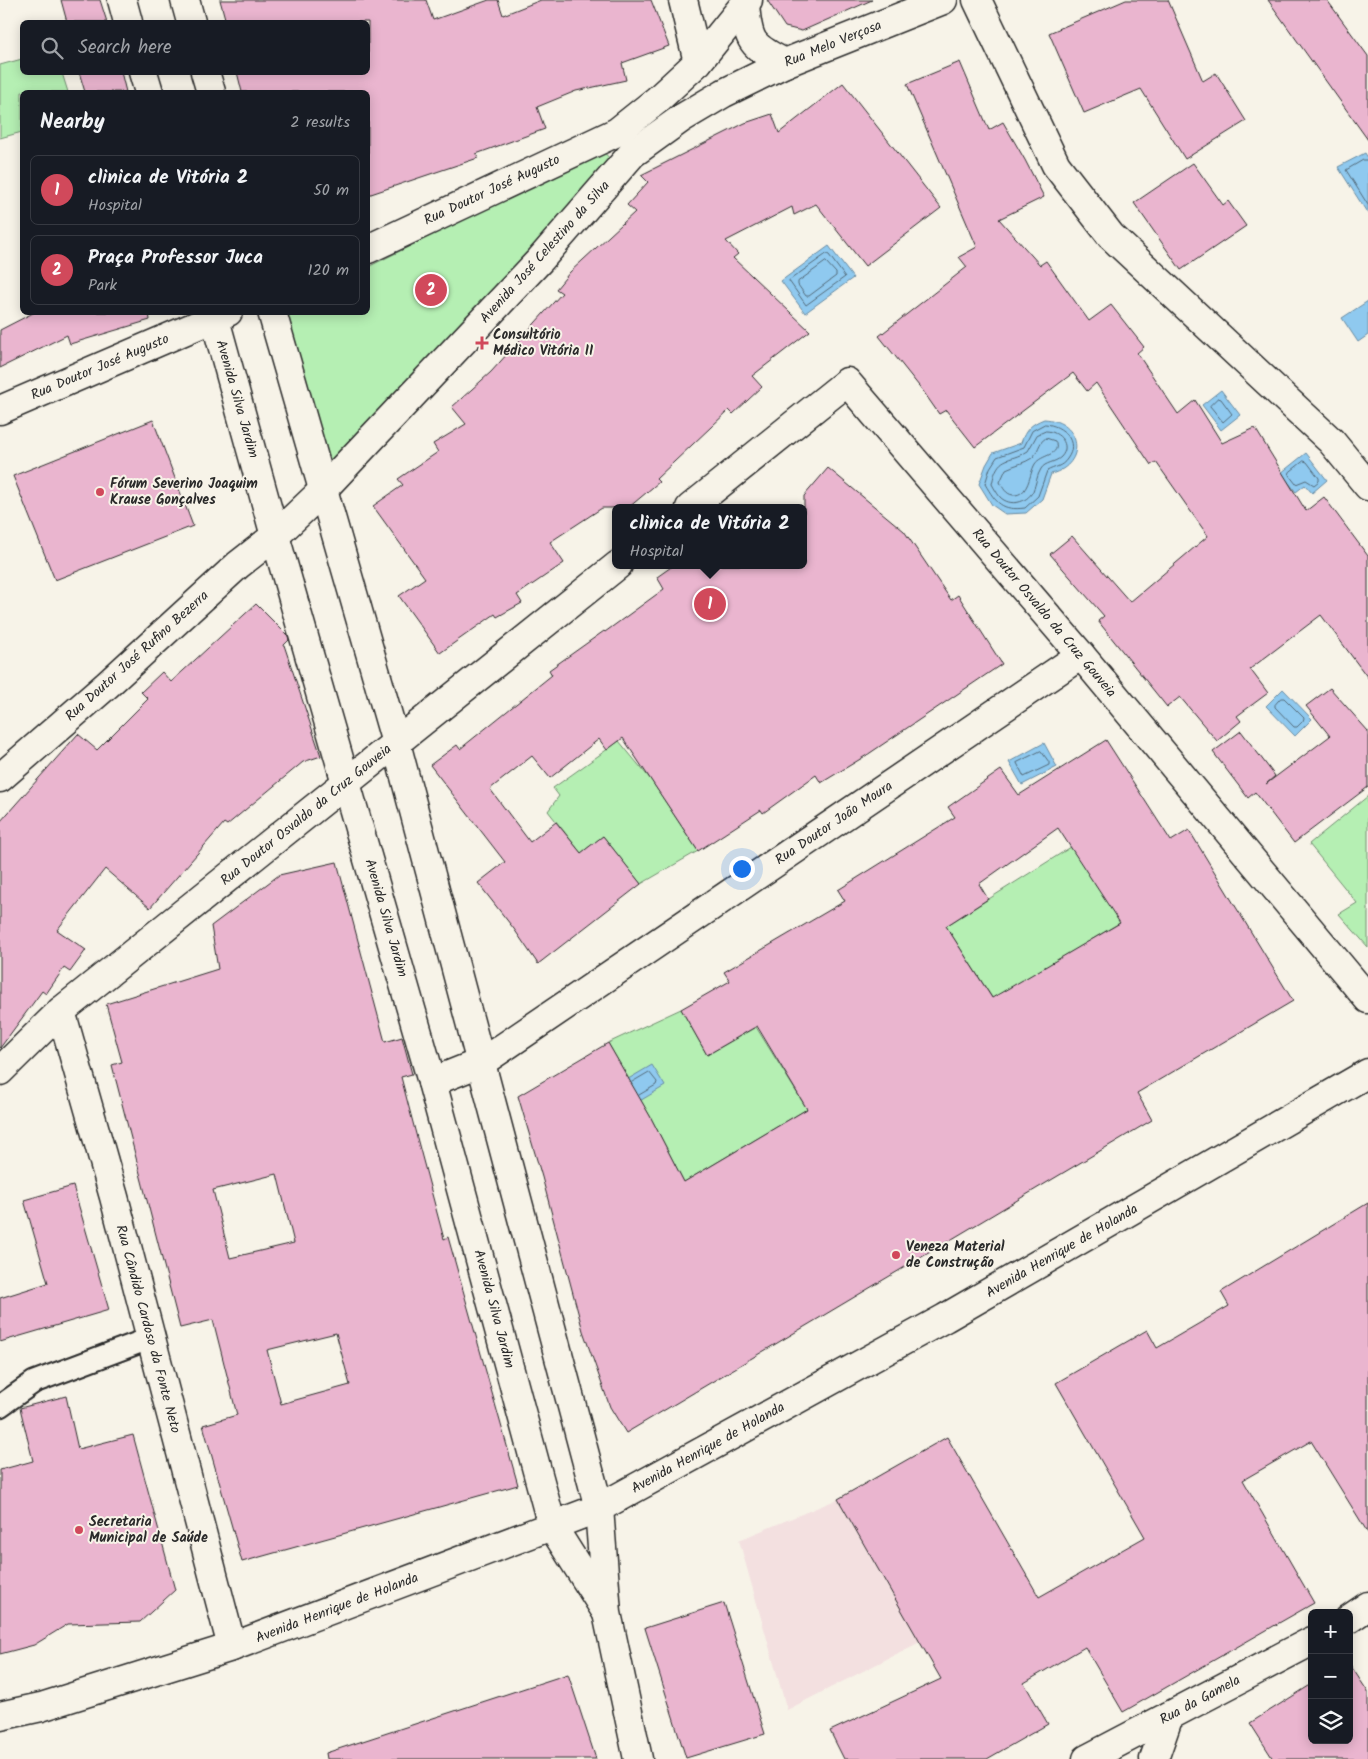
<!DOCTYPE html>
<meta charset="utf-8">
<style>
body{margin:0;font-family:Kalam,sans-serif;background:#242831;color:#f1f3f6}
.controls{position:absolute;right:15px;bottom:15px;display:grid;overflow:hidden;border-radius:8px;box-shadow:0 2px 12px #0003}
.controls button{width:45px;height:45px;display:grid;place-items:center;padding:0;border:0;border-bottom:1px solid #363941;background:#171b24;color:#f1f3f6;font:25px sans-serif}
.you{position:absolute;left:741px;top:868px;width:18px;height:18px;margin:-12px;border:4px solid #fff;border-radius:50%;background:#1a73e8;box-shadow:0 0 0 8px #1a73e833}
.badge{display:grid;place-items:center;width:32px;height:32px;border-radius:50%;background:#d1495b;color:#fff;font-size:16px;font-weight:700}
.pin{position:absolute;translate:-50% -50%;border:2px solid #fff;box-shadow:0 1px 5px #0006}
.popup{position:absolute;left:612px;top:504px;width:195px;height:65px;box-sizing:border-box;display:grid;place-content:center;border-radius:8px;background:#171b24;filter:drop-shadow(0 1px 4px #0005);font-size:16px;white-space:nowrap;color:#9ea1a6}
.popup b{font-size:19px;color:#f1f3f6}
.popup::after{content:'';position:absolute;left:50%;top:100%;margin-left:-10px;border:10px solid transparent;border-top-color:#171b24}
.list{margin:0;padding:0;list-style:none}
h2{display:flex;justify-content:space-between;align-items:center;height:65px;margin:0;padding:0 20px;font-size:21px}
h2 small{font-size:16px;font-weight:400;color:#9ea1a6}
.list li{display:grid;grid-template-columns:32px 1fr auto;gap:15px;align-items:center;box-sizing:border-box;height:70px;margin:0 10px 10px;padding:0 10px;border:1px solid #363941;border-radius:8px}
.list b{display:block;font-size:19px;white-space:nowrap}
.list p{margin:0;font-size:16px;white-space:nowrap;color:#9ea1a6}
.list em{font-size:16px;font-style:normal;color:#9ea1a6}
.icon{flex:none;width:28px;height:28px;fill:none;stroke:currentColor;stroke-width:2;stroke-linecap:round;stroke-linejoin:round}
.map{position:relative;flex:none;width:1368px;height:1759px;overflow:hidden}
.search{position:absolute;background:#171b24;box-shadow:0 2px 12px #0003;left:20px;top:20px;width:350px;height:55px;display:flex;align-items:center;gap:12px;box-sizing:border-box;padding:0 18px;border-radius:8px;color:#9ea1a6;font-size:19px}
.panel{position:absolute;background:#171b24;box-shadow:0 2px 12px #0003;left:20px;top:90px;width:350px;height:225px;border-radius:8px}
.map>svg:first-child{display:block}
</style>
<div class="map">
<svg width="1368" height="1759" viewBox="0 0 1368 1759">
<rect width="100%" height="100%" fill="#f7f3e8"/>
<filter id="ink" filterUnits="userSpaceOnUse"><feTurbulence type="fractalNoise" baseFrequency=".02" numOctaves="2"/><feDisplacementMap in="SourceGraphic" scale="10" xChannelSelector="R" yChannelSelector="G"/><feConvolveMatrix kernelMatrix="1 2 1 2 8 2 1 2 1" color-interpolation-filters="sRGB"/></filter>
<g filter="url(#ink)">
<path fill="#f3e0e0" d="M 838,1499 L 920,1642 L 787,1710 L 739,1540 Z"/>
<g fill="#b5efb3" stroke="#708d6f">
<path d="M 22,59 L 22,72 L 62,73 L 68,92 L 22,92 L 22,132 L 0,138 L 0,65 Z"/>
<path d="M 602,150 L 611,160 L 532,251 L 327,468 L 279,313 L 368,312 L 368,267 Z"/>
<path d="M 619,741 L 651,780 L 698,851 L 641,884 L 603,836 L 581,853 L 548,811 L 559,796 L 553,788 Z"/>
<path d="M 1368,796 L 1368,947 L 1339,914 L 1357,903 L 1309,844 Z"/>
<path d="M 1071,847 L 1121,922 L 993,999 L 946,926 Z"/>
<path d="M 681,1009 L 707,1055 L 756,1027 L 807,1109 L 684,1182 L 650,1116 L 608,1043 Z"/>
</g>
<g fill="#8fc9ef" stroke="#678aa1">
<path d="M 1365,153 L 1368,158 L 1368,214 L 1338,167 Z"/>
<path d="M 829,246 L 853,278 L 805,313 L 781,281 Z"/>
<path d="M 1368,301 L 1368,335 L 1358,342 L 1342,318 Z"/>
<path d="M 1221,390 L 1240,415 L 1221,430 L 1202,405 Z"/>
<path d="M 1044,419 C 1082,421 1088,464 1051,474 L 1042,499 L 1026,513 L 1005,514 L 992,505 L 979,484 L 986,465 L 993,453 L 1021,443 C 1025,430 1031,424 1044,419 Z"/>
<path d="M 1306,453 L 1327,480 L 1312,493 L 1305,485 L 1296,492 L 1281,473 Z"/>
<path d="M 1283,689 L 1312,719 L 1295,736 L 1266,706 Z"/>
<path d="M 1044,743 L 1057,767 L 1022,785 L 1009,762 Z"/>
<path d="M 652,1065 L 665,1086 L 626,1109 L 613,1088 Z"/>
</g>
<g fill="none" stroke-linecap="round" stroke-linejoin="round">
<g stroke="#536a79" stroke-width="1">
<path d="M 1368,160 L 1363,160 L 1346,170 L 1368,205"/>
<path d="M 827,254 L 829,255 L 845,277 L 806,305 L 789,281 Z"/>
<path d="M 826,262 L 836,273 L 836,276 L 809,296 L 806,296 L 798,285 L 798,282 Z"/>
<path d="M 1218,398 L 1221,399 L 1232,414 L 1223,422 L 1210,406 Z"/>
<path d="M 1045,424 C 1063,425 1080,442 1067,459 C 1062,467 1054,467 1047,471 L 1038,496 L 1025,508 C 1002,511 996,503 985,484 L 990,468 L 997,457 L 1024,447 L 1032,431 Z"/>
<path d="M 1046,431 C 1059,431 1072,445 1061,457 C 1055,463 1045,462 1041,469 C 1037,475 1036,484 1033,491 C 1027,503 1010,507 1000,497 C 997,493 994,488 992,484 C 998,454 1008,463 1028,451 L 1037,435 Z"/>
<path d="M 1046,438 L 1055,441 C 1062,456 1041,454 1035,464 C 1029,474 1029,496 1013,495 C 1006,494 1003,488 1000,482 L 1006,469 C 1014,465 1025,463 1032,458 C 1039,452 1038,442 1046,438 Z"/>
<path d="M 1304,461 L 1307,462 L 1319,478 L 1319,481 L 1314,485 L 1306,480 L 1296,484 L 1289,475 L 1290,472 Z"/>
<path d="M 1281,698 L 1284,698 L 1304,718 L 1303,721 L 1297,727 L 1294,727 L 1275,707 L 1275,705 Z"/>
<path d="M 1041,751 L 1049,762 L 1049,765 L 1024,777 L 1017,763 Z"/>
<path d="M 632,1082 L 649,1072 L 657,1082 L 656,1085 L 639,1095"/>
</g>
</g>
<g fill="#eab5cf" stroke="#2b2b2b" fill-rule="evenodd">
<path d="M 61,0 L 100,0 L 107,22 L 67,22 Z"/>
<path d="M 220,0 L 426,0 L 433,20 L 489,0 L 498,0 L 503,15 L 541,0 L 651,0 L 669,46 L 622,63 L 626,80 L 576,91 L 537,107 L 545,129 L 476,154 L 478,158 L 368,195 L 368,92 L 242,92 L 237,72 L 368,72 L 368,22 L 226,22 Z"/>
<path d="M 767,0 L 872,0 L 802,31 L 785,27 Z"/>
<path d="M 1126,0 L 1168,0 L 1203,81 L 1216,73 L 1246,121 L 1185,159 L 1141,89 L 1084,113 L 1049,33 Z"/>
<path d="M 1268,0 L 1327,0 L 1368,56 L 1368,140 Z"/>
<path d="M 960,62 L 989,130 L 1003,122 L 1025,160 L 1044,197 L 999,219 L 1040,265 L 1046,261 L 1089,321 L 1111,305 L 1144,347 L 1137,353 L 1178,414 L 1195,400 L 1222,443 L 1255,428 L 1306,511 L 1324,497 L 1368,556 L 1368,678 L 1321,615 L 1250,669 L 1268,693 L 1237,716 L 1241,721 L 1217,741 L 1180,697 L 1167,707 L 1098,621 L 1104,616 L 1050,554 L 1072,536 L 1130,602 L 1208,536 L 1156,462 L 1151,465 L 1096,383 L 1087,391 L 1073,373 L 975,447 L 946,410 L 939,414 L 923,391 L 879,336 L 967,267 L 959,257 L 977,247 L 907,84 Z"/>
<path d="M 79,72 L 121,72 L 126,92 L 85,92 Z"/>
<path d="M 843,83 L 941,208 L 865,266 L 816,204 L 794,215 L 792,207 L 726,241 L 738,254 L 733,258 L 810,331 L 752,376 L 762,387 L 733,414 L 729,410 L 656,479 L 659,482 L 628,508 L 602,508 L 550,542 L 564,563 L 517,595 L 522,603 L 497,617 L 495,614 L 440,653 L 399,596 L 425,578 L 373,506 L 403,485 L 398,479 L 438,452 L 433,444 L 466,424 L 452,407 L 491,372 L 562,293 L 556,289 L 570,272 L 635,212 L 627,205 L 648,182 L 641,175 L 745,123 L 772,114 L 779,133 Z"/>
<path d="M 1193,163 L 1223,205 L 1228,201 L 1246,226 L 1181,270 L 1134,203 Z"/>
<path d="M 35,312 L 149,312 L 150,320 L 70,344 L 67,335 L 0,368 L 0,330 Z"/>
<path d="M 153,420 L 193,526 L 55,580 L 13,476 Z"/>
<path d="M 828,468 L 904,531 L 951,600 L 958,595 L 1002,664 L 867,755 L 821,783 L 816,775 L 763,813 L 761,810 L 698,851 L 623,738 L 607,750 L 599,739 L 550,778 L 532,756 L 490,789 L 530,842 L 556,822 L 581,853 L 603,836 L 641,884 L 538,964 L 514,929 L 478,883 L 505,862 L 430,765 L 457,745 L 460,749 L 552,675 L 549,670 L 604,631 L 605,632 L 664,589 L 657,577 L 674,565 L 804,565 L 804,496 Z"/>
<path d="M 256,604 L 288,636 L 289,640 L 284,645 L 321,756 L 303,762 L 227,825 L 224,823 L 150,908 L 105,869 L 57,930 L 86,950 L 70,972 L 64,968 L 46,994 L 42,991 L 0,1048 L 0,822 L 78,734 L 97,750 L 148,699 L 141,692 L 162,672 L 171,682 Z"/>
<path d="M 1330,688 L 1368,731 L 1368,787 L 1294,843 L 1255,792 L 1248,798 L 1213,752 L 1241,731 L 1275,776 L 1266,784 L 1330,736 L 1306,706 Z"/>
<path d="M 1106,740 L 1171,841 L 1189,830 L 1293,1001 L 1137,1093 L 1152,1120 L 626,1433 L 610,1407 L 583,1331 L 542,1177 L 518,1096 L 608,1043 L 650,1116 L 684,1182 L 807,1109 L 757,1026 L 707,1055 L 681,1009 L 730,981 L 724,972 L 845,901 L 838,890 L 955,817 L 948,807 L 1001,770 L 1019,795 ZM 1058,828 L 1120,923 L 992,998 L 946,926 L 988,899 L 979,884 Z"/>
<path d="M 337,862 L 385,1042 L 402,1037 L 412,1074 L 401,1077 L 417,1138 L 444,1239 L 448,1237 L 518,1485 L 242,1562 L 203,1425 L 237,1415 L 213,1320 L 180,1328 L 112,1065 L 122,1062 L 106,1004 L 218,969 L 211,926 L 279,875 ZM 277,1174 L 294,1243 L 230,1258 L 213,1190 ZM 336,1333 L 350,1385 L 281,1404 L 267,1350 Z"/>
<path d="M 73,1186 L 109,1310 L 0,1342 L 0,1298 L 48,1283 L 24,1200 Z"/>
<path d="M 1368,1203 L 1368,1533 L 1311,1441 L 1243,1480 L 1314,1603 L 1123,1712 L 1085,1647 L 1024,1683 L 1048,1724 L 987,1759 L 844,1759 L 830,1731 L 941,1679 L 838,1499 L 947,1437 L 1039,1597 L 1145,1537 L 1056,1383 L 1147,1330 L 1157,1348 L 1229,1306 L 1221,1292 Z"/>
<path d="M 66,1396 L 78,1449 L 133,1435 L 175,1590 L 140,1622 L 68,1624 L 34,1645 L 0,1654 L 0,1470 L 33,1461 L 20,1408 Z"/>
<path d="M 724,1603 L 765,1734 L 686,1758 L 645,1628 Z"/>
<path d="M 1349,1663 L 1368,1692 L 1368,1759 L 1273,1759 L 1250,1723 L 1312,1684 L 1312,1740 L 1349,1740 Z"/>
<path d="M 568,1674 L 596,1759 L 327,1759 L 326,1753 Z"/>
</g>
<g fill="none" stroke-linecap="round" stroke-linejoin="round">
<g stroke="#2b2b2b" stroke-width="25">
<path id="lane" d="M 0,1406 L 34,1382 L 151,1338"/>
</g>
<g stroke="#2b2b2b" stroke-width="31">
<g id="street">
<path d="M 977,0 L 1056,165 L 1111,236 L 1331,441 L 1368,486"/>
<path d="M 690,508 L 847,382 L 1081,655 L 1368,999"/>
<path d="M 61,1011 L 114,1197 L 232,1647"/>
<path d="M 0,1071 L 61,1011 L 618,565"/>
<path d="M 432,1082 L 482,1062 L 1081,655"/>
<path d="M 599,1508 L 607,1613 L 638,1759"/>
<path d="M 552,1526 L 605,1610"/>
<path d="M 1349,1619 L 1368,1606"/>
<path d="M 1087,1759 L 1312,1641"/>
<path d="M 1154,1759 L 1169,1716"/>
</g>
</g>
<g stroke="#2b2b2b" stroke-width="31">
<g id="secondary">
<path d="M 122,0 L 128,22"/>
<path d="M 185,0 L 191,22"/>
<path d="M 683,0 L 698,62"/>
<path d="M 745,4 C 748,42 751,46 785,63"/>
<path d="M 143,72 L 149,92"/>
<path d="M 205,72 L 211,92"/>
<path d="M 368,249 L 617,132 L 657,100 L 698,62 L 748,0"/>
<path d="M 213,312 L 275,536 L 432,1082 L 552,1526"/>
<path d="M 272,312 L 396,743 L 599,1508"/>
<path d="M 0,410 L 228,312"/>
<path d="M 0,778 L 107,685 L 238,565 L 275,536 L 315,498 L 540,260 L 632,154 L 682,118 L 724,93 L 785,63 L 943,0"/>
</g>
</g>
<g stroke="#2b2b2b" stroke-width="31">
<path id="primary" d="M 0,1716 L 41,1707 L 232,1647 L 599,1508 L 945,1318 L 1368,1073"/>
</g>
<use href="#lane" stroke="#f7f3e8" stroke-width="21"/>
<use href="#street" stroke="#f7f3e8" stroke-width="28"/>
<use href="#secondary" stroke="#f7f3e8" stroke-width="28"/>
<use href="#primary" stroke="#f7f3e8" stroke-width="28"/>
</g>
</g>
<g fill="#d1495b" stroke="#f7f3e8" stroke-width="2">
<path d="M479.5 335.5h5v5h5v5h-5v5h-5v-5h-5v-5h5z"/>
<circle cx="100" cy="492" r="5"/>
<circle cx="896" cy="1255" r="5"/>
<circle cx="79" cy="1530" r="5"/>
</g>
<g text-anchor="middle" dominant-baseline="central" stroke-width="4" stroke-linejoin="round" paint-order="stroke">
<g font-size="14" fill="#2b2b2b" stroke="#f7f3e8">
<text transform="translate(833 44) rotate(-22)">Rua Melo Verçosa</text>
<text transform="translate(492 190) rotate(-25)">Rua Doutor José Augusto</text>
<text transform="translate(545 252) rotate(-48)">Avenida José Celestino da Silva</text>
<text transform="translate(100 367) rotate(-23)">Rua Doutor José Augusto</text>
<text transform="translate(237 399) rotate(74)">Avenida Silva Jardim</text>
<text transform="translate(1044 613) rotate(50)">Rua Doutor Osvaldo da Cruz Gouveia</text>
<text transform="translate(137 656) rotate(-42)">Rua Doutor José Rufino Bezerra</text>
<text transform="translate(306 815) rotate(-39)">Rua Doutor Osvaldo da Cruz Gouveia</text>
<text transform="translate(834 823) rotate(-34)">Rua Doutor João Moura</text>
<text transform="translate(386 918) rotate(74)">Avenida Silva Jardim</text>
<text transform="translate(1062 1251) rotate(-30)">Avenida Henrique de Holanda</text>
<text transform="translate(494 1309) rotate(75)">Avenida Silva Jardim</text>
<text transform="translate(148 1329) rotate(75)">Rua Cândido Cardoso da Fonte Neto</text>
<text transform="translate(708 1448) rotate(-29)">Avenida Henrique de Holanda</text>
<text transform="translate(337 1608) rotate(-21)">Avenida Henrique de Holanda</text>
<text transform="translate(1200 1700) rotate(-28)">Rua da Gamela</text>
</g>
<g font-size="14" font-weight="bold" fill="#2b2b2b" stroke="#f7f3e8" text-anchor="start">
<text x="493" y="335">Consultório<tspan x="493" dy="16">Médico Vitória II</tspan></text>
<text x="110" y="484">Fórum Severino Joaquim<tspan x="110" dy="16">Krause Gonçalves</tspan></text>
<text x="906" y="1247">Veneza Material<tspan x="906" dy="16">de Construção</tspan></text>
<text x="89" y="1522">Secretaria<tspan x="89" dy="16">Municipal de Saúde</tspan></text>
</g>
</g>
</svg>
<div class="controls">
<button>+</button>
<button>−</button>
<button><svg class="icon" aria-label="layers" viewBox="0 0 24 24"><path d="M12 4l9 5-9 5-9-5zM3 14l9 5 9-5"/></svg></button>
</div>
<div class="you"></div>
<div class="pin badge" style="left:710px;top:604px">1</div>
<div class="popup"><b>clinica de Vitória 2</b>Hospital</div>
<div class="pin badge" style="left:431px;top:290px">2</div>
<div class="search"><svg class="icon" aria-label="search" viewBox="0 0 24 24"><circle cx="10" cy="10" r="6"/><path d="M15 15l6 6"/></svg>Search here</div>
<section class="panel">
<h2>Nearby<small>2 results</small></h2>
<ul class="list">
<li><span class="badge">1</span><div><b>clinica de Vitória 2</b><p>Hospital</p></div><em>50 m</em></li>
<li><span class="badge">2</span><div><b>Praça Professor Juca</b><p>Park</p></div><em>120 m</em></li>
</ul>
</section>
</div>
